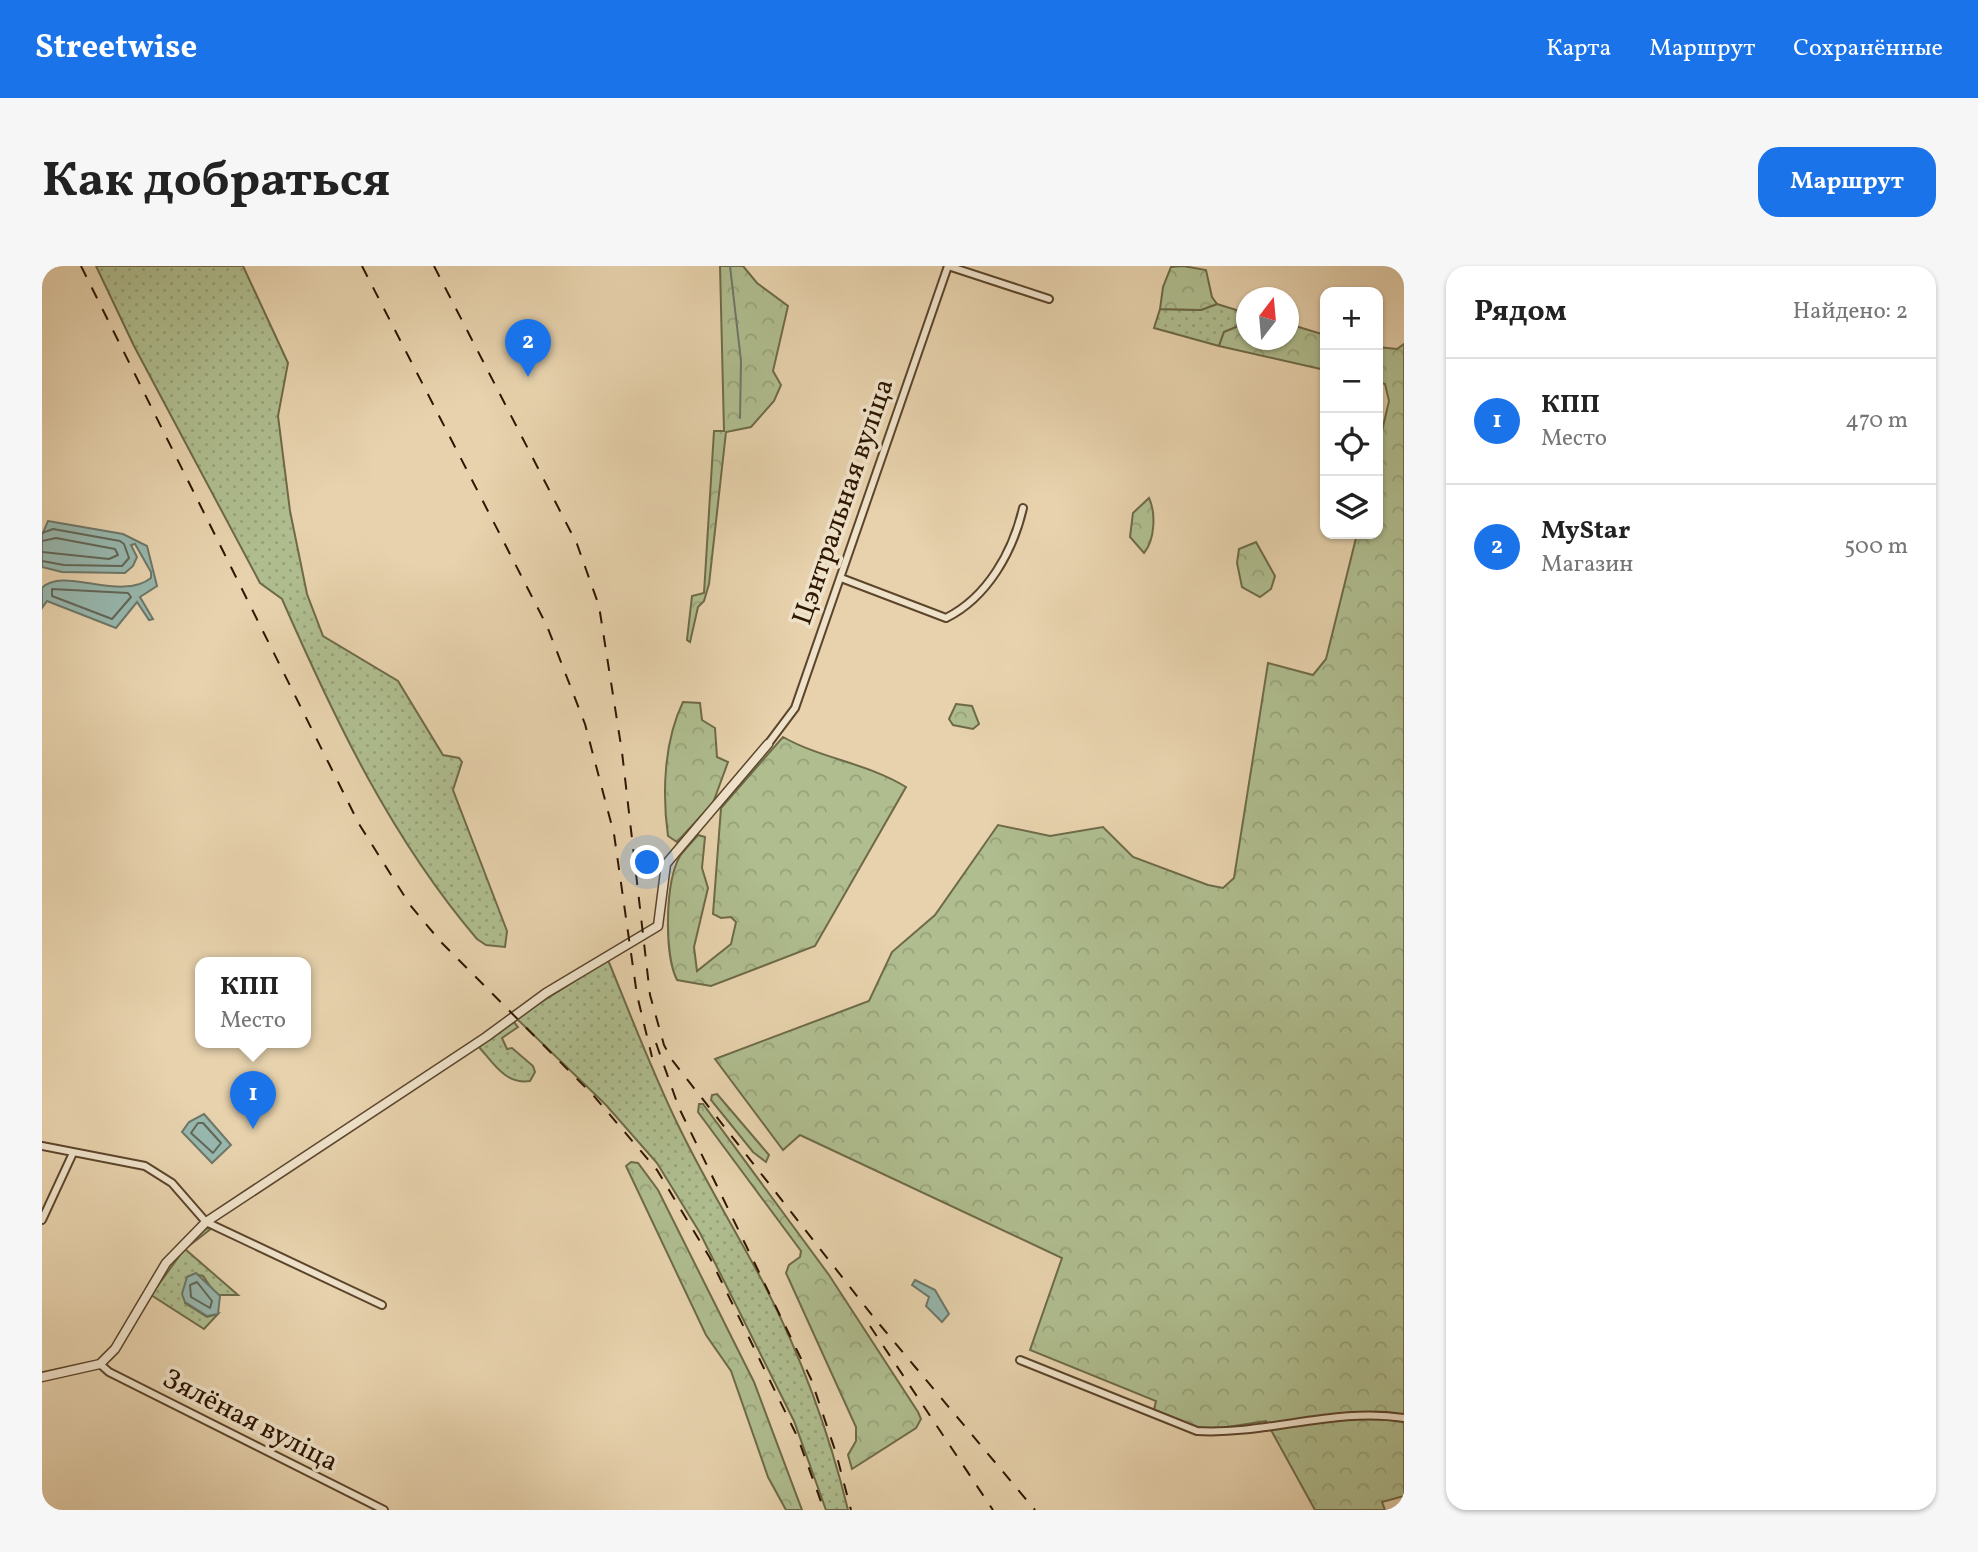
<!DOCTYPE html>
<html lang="ru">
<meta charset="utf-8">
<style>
body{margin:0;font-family:Vollkorn,serif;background:#f6f6f6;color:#222}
.controls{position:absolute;right:21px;top:21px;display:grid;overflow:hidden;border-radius:14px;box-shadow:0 2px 5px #0004}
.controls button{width:63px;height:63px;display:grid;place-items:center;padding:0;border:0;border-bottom:2px solid #e0e0e0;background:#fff;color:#222;font:35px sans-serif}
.compass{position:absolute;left:1194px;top:21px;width:63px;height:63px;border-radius:50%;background:#fff;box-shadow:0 2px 5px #0004;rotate:16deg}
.you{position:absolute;left:606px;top:597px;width:24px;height:24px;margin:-18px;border:5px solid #fff;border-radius:50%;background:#1a73e8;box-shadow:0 0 0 10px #1a73e833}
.badge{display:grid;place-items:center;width:46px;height:46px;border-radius:50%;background:#1a73e8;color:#fff;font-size:23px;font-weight:700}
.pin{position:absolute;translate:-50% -58px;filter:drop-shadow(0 2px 4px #0008)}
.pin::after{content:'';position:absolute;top:37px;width:24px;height:21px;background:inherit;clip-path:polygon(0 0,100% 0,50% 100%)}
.popup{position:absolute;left:153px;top:691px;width:116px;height:91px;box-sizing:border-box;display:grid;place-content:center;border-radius:14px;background:#fff;filter:drop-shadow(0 2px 5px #0005);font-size:23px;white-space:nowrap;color:#767676}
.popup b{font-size:26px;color:#222}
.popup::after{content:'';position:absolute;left:50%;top:100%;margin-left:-14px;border:14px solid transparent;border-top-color:#fff}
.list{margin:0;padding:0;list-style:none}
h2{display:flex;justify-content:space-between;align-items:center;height:91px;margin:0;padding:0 28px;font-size:30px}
h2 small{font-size:23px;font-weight:400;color:#767676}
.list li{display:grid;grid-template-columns:46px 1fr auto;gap:21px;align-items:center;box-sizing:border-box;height:126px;padding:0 28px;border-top:2px solid #e0e0e0}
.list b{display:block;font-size:26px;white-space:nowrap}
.list p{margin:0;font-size:23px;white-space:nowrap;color:#767676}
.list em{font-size:23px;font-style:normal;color:#767676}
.icon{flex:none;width:38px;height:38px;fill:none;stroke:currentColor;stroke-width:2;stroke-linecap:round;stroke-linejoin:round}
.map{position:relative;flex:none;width:1362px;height:1244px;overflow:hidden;border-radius:21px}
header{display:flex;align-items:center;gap:42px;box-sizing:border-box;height:98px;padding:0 35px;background:#1a73e8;color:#fff}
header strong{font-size:33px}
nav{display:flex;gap:38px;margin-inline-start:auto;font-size:24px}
.intro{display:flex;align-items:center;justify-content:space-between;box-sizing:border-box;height:168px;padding:0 42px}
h1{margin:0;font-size:49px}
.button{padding:18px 32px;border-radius:21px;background:#1a73e8;color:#fff;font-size:24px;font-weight:700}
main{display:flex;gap:42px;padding:0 42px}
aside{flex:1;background:#fff;border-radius:21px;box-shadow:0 2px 5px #0004}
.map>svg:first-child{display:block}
</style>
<header>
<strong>Streetwise</strong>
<nav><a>Карта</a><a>Маршрут</a><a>Сохранённые</a></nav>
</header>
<div class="intro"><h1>Как добраться</h1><a class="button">Маршрут</a></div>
<main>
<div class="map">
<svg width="1362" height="1244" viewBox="0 0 1362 1244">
<defs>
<pattern id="grass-dots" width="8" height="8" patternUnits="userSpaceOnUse" patternTransform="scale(1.75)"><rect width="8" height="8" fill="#afbd8f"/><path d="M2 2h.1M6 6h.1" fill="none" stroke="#97a27a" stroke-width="1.8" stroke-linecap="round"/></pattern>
<pattern id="forest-crowns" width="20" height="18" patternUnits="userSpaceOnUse" patternTransform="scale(1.75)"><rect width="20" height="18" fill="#afbd8f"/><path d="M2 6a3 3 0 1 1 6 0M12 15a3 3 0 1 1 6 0" fill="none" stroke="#97a27a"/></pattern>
</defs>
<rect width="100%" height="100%" fill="#e7d2ad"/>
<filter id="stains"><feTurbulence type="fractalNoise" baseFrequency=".00286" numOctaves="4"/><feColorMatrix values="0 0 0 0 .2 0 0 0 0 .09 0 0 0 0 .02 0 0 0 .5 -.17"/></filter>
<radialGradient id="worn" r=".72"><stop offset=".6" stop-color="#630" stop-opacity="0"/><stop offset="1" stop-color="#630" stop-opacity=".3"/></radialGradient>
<g fill="url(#grass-dots)" stroke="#6e6a48" stroke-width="2">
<path d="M 54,0 L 201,0 L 246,97 L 236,150 L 248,245 L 265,328 L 281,370 L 356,415 L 401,489 L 417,492 L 420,496 L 411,524 L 465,665 L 463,681 L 444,679 L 435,673 C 349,572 293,454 240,333 L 218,317 L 92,80 Z"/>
<path d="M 1175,38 L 1204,47 L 1204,57 L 1182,66 L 1177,80 L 1112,62 L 1118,43 L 1159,44 Z"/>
<path d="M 566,694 C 589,750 610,806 637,861 C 663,915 695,967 723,1020 C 760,1092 787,1166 806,1244 L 784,1244 L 752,1155 L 658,967 L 615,897 L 564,839 L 474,752 Z"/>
<path d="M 471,755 L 476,761 L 460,772 L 465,783 L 470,782 L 491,800 L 493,806 L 488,815 C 464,819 451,797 437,781 Z"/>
<path d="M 165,962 L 170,962 L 143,983 L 196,1029 L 174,1029 L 161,1010 L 152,1008 L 145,1011 L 143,1037 L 165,1051 L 176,1048 L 162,1063 L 109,1029 L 146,978 Z"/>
</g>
<g fill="url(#forest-crowns)" stroke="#6e6a48" stroke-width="2">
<path d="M 678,0 L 701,0 L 715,17 L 746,40 L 731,105 L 739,119 L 732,135 L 709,161 L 684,166 L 667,318 L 662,335 L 656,341 L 648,376 L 645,374 L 650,330 L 662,327 L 672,165 L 682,165 Z"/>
<path d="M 1141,0 L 1164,4 L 1170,31 L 1175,38 L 1159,44 L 1118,43 L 1121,21 L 1129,1 Z"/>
<path d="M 1204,57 L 1204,74 L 1246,74 L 1247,58 L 1283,69 L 1283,104 L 1177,80 L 1182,66 Z"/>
<path d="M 1362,78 L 1362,1230 L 1340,1236 L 1343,1244 L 1273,1244 L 1224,1155 L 1172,1163 L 1154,1161 L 1112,1144 L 1114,1135 L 988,1084 L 1020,992 L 758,869 L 741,884 L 673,793 L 827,735 L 850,686 L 893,649 L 956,559 L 1008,570 L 1061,561 L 1091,591 L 1166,619 L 1181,622 L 1192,612 L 1226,397 L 1271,409 L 1284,393 L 1315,268 L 1336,268 L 1336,182 L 1347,135 L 1343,118 L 1336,116 L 1336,81 L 1355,83 Z"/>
<path d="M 1107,232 C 1114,247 1113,274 1102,287 L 1088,271 L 1091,247 Z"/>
<path d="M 1214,276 L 1233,310 L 1229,323 L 1218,331 L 1200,321 L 1195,297 L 1197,283 Z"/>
<path d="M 641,436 L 658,437 L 660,454 L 673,462 L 675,491 L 686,496 L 671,537 L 635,576 L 626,570 C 620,527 622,475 641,436 Z"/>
<path d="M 914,438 L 930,440 L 937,458 L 931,463 L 911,459 L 907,453 Z"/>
<path d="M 741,471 C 780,493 825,497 864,521 L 773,680 L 669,720 L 635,714 C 622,688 623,616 638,590 C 643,583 650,576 656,569 L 663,571 L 660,602 L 666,622 L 652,681 L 655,705 L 689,678 L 694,656 L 689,651 L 679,652 L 671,648 L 679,542 Z"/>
<path d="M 675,828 L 727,889 L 724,896 L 711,886 L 669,834 L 670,829 Z"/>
<path d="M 657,838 L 661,838 L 787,1009 L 876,1146 L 879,1153 L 874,1162 L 810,1203 L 806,1189 L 814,1175 L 814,1161 L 744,1007 L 747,999 L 758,991 L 759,985 L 656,846 Z"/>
<path d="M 589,896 L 596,897 L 616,924 L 712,1116 L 760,1244 L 744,1244 L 726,1211 L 689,1105 L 664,1069 L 584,900 Z"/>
</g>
<g fill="#97b7ae" stroke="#6d7768" stroke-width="2">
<path d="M 6,255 L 81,268 L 105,280 L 115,320 L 98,331 L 111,353 L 107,354 L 95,336 L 74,362 L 5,335 L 0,342 L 0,322 C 21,300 79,336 109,312 L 109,306 L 93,278 L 89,279 L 95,291 L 91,300 L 83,307 L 20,306 L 0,301 L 0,269 Z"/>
<path d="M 162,848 L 189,879 L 170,897 L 140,866 L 147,856 Z"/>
<path d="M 154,1007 L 178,1030 L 176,1048 L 165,1050 L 143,1036 L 140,1028 L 145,1011 Z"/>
<path d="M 873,1014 L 893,1024 L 907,1048 L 900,1056 L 884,1040 L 887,1031 L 870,1019 Z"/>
</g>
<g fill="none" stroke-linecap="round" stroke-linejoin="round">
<g stroke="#626657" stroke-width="2">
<path d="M 0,267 L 11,263 L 78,275 L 82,278 L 87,292 L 80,300 L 22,299 L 0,295"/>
<path d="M 0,275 L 14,272 L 73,283 L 76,289 L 67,293 L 0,286"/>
<path d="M 10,323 L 86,327 L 89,331 L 70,353 L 10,330 Z"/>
<path d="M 156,857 L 161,857 L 179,877 L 171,887 L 149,867 Z"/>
<path d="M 155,1016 L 170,1035 L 168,1042 L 149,1031 L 148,1019 Z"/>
</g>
<path stroke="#6d7768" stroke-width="2" d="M 688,0 L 699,95 L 698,152"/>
<g stroke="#5c452b" stroke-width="10">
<g id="minor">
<path d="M 906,0 L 1007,33"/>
<path d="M 799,312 L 904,352 C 946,331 971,285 981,242"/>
<path d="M 726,478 L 753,442 L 906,0"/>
<path d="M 0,880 L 103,900 L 130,917 L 164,956 L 340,1039"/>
<path d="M 0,954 L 31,887"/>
<path d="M 978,1094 L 1155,1165 C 1225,1169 1293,1141 1362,1152"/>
<path d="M 58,1098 L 67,1106 L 342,1244"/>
</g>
</g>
<g stroke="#5c452b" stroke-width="11">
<path id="tertiary" d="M 0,1111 L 58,1098 L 73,1083 L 124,997 L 164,956 L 444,771 L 504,727 L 616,660 L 624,598 L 726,478"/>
</g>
<use href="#minor" stroke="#efe2ca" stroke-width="6"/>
<use href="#tertiary" stroke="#efe2ca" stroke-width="8"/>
<g stroke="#2e1600" stroke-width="2" stroke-dasharray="12 12" stroke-linecap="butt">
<path d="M 39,0 L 317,558 L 368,639 L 399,676 L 551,829 L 615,904 L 668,992 L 756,1172 L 782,1244"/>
<path d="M 320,0 L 505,360 L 543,458 L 572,568 L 595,729 L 610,791"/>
<path d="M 392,0 L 535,278 L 557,340 L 580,486 L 608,729 L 622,779 L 630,794 L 833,1053 L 993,1244"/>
<path d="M 614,777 L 637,842 L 769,1113 L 794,1187 L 809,1244"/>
<path d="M 828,1060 L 951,1244"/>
</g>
</g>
<g text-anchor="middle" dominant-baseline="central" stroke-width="7" stroke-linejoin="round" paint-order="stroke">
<g font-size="28" fill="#2e1600" stroke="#efe2ca">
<text transform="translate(802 236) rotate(-71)">Цэнтральная вуліца</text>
<text transform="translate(208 1155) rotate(27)">Зялёная вуліца</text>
</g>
</g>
<rect width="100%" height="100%" filter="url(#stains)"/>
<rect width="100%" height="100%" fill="url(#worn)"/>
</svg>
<div class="controls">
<button>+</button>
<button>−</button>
<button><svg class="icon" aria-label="locate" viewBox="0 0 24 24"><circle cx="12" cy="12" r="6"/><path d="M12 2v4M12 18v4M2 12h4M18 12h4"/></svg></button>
<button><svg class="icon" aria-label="layers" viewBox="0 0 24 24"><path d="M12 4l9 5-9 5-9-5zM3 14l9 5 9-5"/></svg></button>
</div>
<svg class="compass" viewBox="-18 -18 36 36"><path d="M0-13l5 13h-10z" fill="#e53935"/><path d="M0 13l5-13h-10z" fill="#767676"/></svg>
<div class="you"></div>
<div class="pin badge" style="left:211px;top:863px">1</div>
<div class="popup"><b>КПП</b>Место</div>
<div class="pin badge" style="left:486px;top:111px">2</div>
</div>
<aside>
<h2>Рядом<small>Найдено: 2</small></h2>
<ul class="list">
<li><span class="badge">1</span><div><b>КПП</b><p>Место</p></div><em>470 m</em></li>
<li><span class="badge">2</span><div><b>MyStar</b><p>Магазин</p></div><em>500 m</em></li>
</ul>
</aside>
</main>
